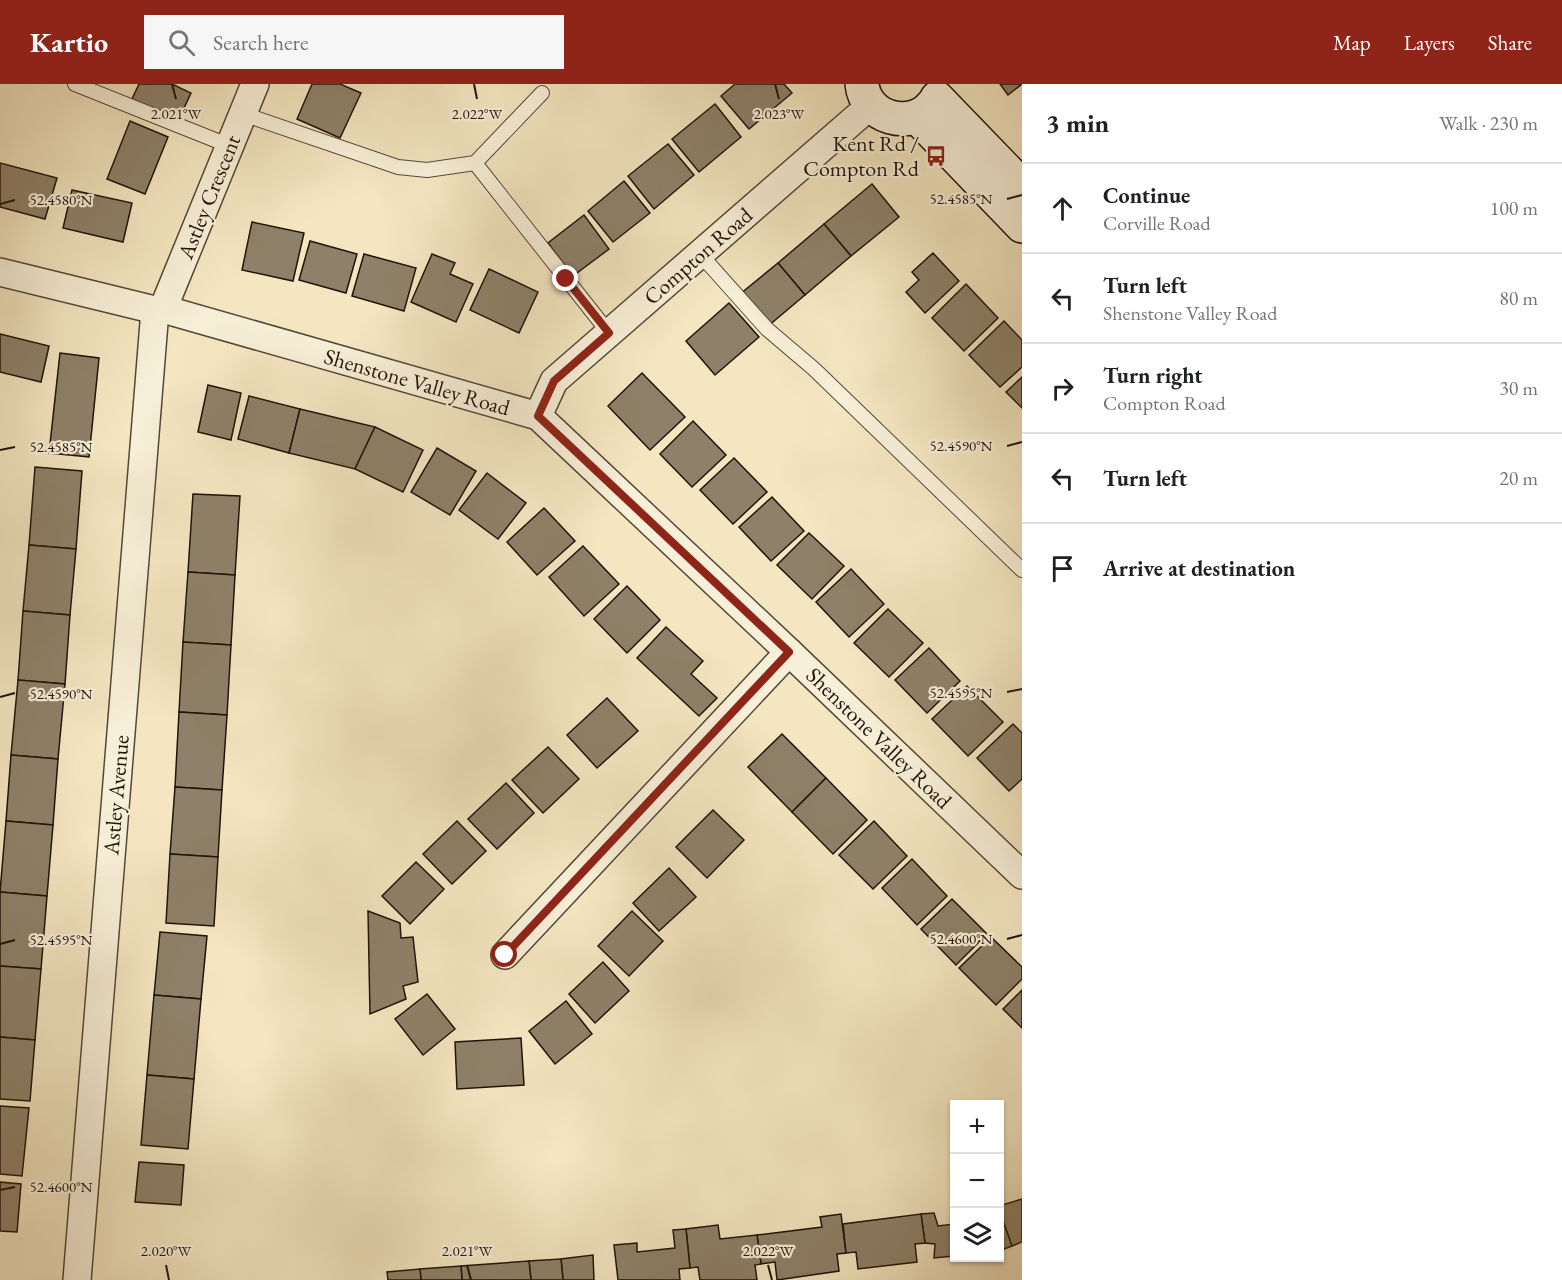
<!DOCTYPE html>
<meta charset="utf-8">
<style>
body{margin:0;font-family:"EB Garamond",serif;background:#f6f6f6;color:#202124}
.controls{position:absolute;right:18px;bottom:18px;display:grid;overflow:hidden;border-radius:0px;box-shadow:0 2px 4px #0004}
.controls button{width:54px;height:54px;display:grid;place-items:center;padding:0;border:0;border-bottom:2px solid #e0e0e0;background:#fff;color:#202124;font:30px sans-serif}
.stop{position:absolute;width:18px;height:18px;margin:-14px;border:4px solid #8f2418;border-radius:50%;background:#fff}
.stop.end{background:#8f2418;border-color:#fff;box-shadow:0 2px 6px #0008}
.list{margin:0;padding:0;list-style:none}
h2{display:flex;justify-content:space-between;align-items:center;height:78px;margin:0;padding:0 24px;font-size:26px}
h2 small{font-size:20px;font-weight:400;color:#757577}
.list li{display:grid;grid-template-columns:39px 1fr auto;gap:18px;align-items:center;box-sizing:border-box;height:90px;padding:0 24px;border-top:2px solid #e0e0e0}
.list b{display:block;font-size:22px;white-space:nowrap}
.list p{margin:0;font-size:20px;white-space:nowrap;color:#757577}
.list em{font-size:20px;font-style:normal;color:#757577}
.icon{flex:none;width:33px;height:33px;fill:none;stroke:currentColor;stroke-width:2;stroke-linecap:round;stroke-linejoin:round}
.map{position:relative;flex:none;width:1022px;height:1196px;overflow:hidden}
header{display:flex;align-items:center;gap:36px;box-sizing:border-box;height:84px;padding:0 30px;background:#8f2418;color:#fff}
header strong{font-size:28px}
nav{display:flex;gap:33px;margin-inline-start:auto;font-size:21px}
.search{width:420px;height:54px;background:#f6f6f6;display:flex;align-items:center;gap:15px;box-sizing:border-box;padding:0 21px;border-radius:0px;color:#757577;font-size:22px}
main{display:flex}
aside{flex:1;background:#fff}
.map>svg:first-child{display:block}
</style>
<header>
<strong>Kartio</strong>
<div class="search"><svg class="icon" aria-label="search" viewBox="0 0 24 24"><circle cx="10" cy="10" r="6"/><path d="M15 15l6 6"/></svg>Search here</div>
<nav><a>Map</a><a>Layers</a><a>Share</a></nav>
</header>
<main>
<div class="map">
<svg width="1022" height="1196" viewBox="0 0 1022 1196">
<rect width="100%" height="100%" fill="#f3e6c1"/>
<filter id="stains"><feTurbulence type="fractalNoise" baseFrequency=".00333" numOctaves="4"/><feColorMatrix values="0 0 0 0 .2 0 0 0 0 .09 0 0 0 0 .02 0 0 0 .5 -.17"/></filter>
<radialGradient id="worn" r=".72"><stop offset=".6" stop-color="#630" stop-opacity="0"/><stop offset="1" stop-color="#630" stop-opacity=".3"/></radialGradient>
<g fill="#8e8169" stroke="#20130a" stroke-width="1.5">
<path d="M 139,0 L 172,0 L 191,9 L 178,37 L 132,15 Z"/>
<path d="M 312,0 L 340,0 L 361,9 L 340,54 L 297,35 Z"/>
<path d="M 735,0 L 784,0 L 792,9 L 749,45 L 721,12 Z"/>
<path d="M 1000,0 L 1022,0 L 1008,11 Z"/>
<path d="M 715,20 L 741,53 L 699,88 L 672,55 Z"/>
<path d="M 130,37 L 168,53 L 145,110 L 107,95 Z"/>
<path d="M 668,60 L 694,91 L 654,125 L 628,92 Z"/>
<path d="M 0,79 L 57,94 L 45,135 L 0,123 Z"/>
<path d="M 624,97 L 650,129 L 613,158 L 588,127 Z"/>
<path d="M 872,100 L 899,133 L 851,172 L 824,140 Z"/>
<path d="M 72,106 L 132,119 L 123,158 L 63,144 Z"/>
<path d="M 584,131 L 609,165 L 573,192 L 548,159 Z"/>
<path d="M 252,138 L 304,149 L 293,197 L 242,186 Z"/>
<path d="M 824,140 L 851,172 L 805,211 L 778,179 Z"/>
<path d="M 310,157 L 357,170 L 346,209 L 299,196 Z"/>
<path d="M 933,169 L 959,197 L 925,229 L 906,208 L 919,196 L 912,188 Z"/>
<path d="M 364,170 L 416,184 L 404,227 L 352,212 Z"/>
<path d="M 432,170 L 455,179 L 450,190 L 473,200 L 456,238 L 411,218 Z"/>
<path d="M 778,179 L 805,211 L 767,243 L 740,210 Z"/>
<path d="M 489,185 L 538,208 L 519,249 L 470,226 Z"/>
<path d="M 966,200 L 998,234 L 964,267 L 932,234 Z"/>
<path d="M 729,219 L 759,253 L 715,291 L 686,257 Z"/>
<path d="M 1004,237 L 1022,256 L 1022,283 L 1000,303 L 969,271 Z"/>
<path d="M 0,250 L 49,262 L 41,298 L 0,288 Z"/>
<path d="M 60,269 L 99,274 L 89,373 L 49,369 Z"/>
<path d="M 642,289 L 685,333 L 650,366 L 608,322 Z"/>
<path d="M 1022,293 L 1022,324 L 1006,308 Z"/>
<path d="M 208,301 L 241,309 L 231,356 L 198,348 Z"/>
<path d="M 249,312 L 300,325 L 289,369 L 238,355 Z"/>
<path d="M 300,325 L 375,343 L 355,385 L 289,369 Z"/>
<path d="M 693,337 L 726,371 L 692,403 L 660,370 Z"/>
<path d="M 375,343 L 423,366 L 403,408 L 355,385 Z"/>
<path d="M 437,364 L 476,387 L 450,431 L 411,408 Z"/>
<path d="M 734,374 L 767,408 L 733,440 L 700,406 Z"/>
<path d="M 35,383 L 82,387 L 76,465 L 29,461 Z"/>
<path d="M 487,389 L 526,419 L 498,455 L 459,426 Z"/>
<path d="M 193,410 L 240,412 L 235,491 L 188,488 Z"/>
<path d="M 772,413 L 804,447 L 771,477 L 739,443 Z"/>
<path d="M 544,424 L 575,457 L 537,491 L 507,458 Z"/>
<path d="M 809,449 L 844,482 L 812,515 L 777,481 Z"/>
<path d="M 29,461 L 76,465 L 70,531 L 23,527 Z"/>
<path d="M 583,462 L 619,500 L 584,532 L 549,493 Z"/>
<path d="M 851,485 L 884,520 L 849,553 L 816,518 Z"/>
<path d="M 188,488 L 235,491 L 231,561 L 183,558 Z"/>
<path d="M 627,502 L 660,536 L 627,569 L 594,535 Z"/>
<path d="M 888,525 L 923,559 L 889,593 L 854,559 Z"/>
<path d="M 23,527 L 70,531 L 65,600 L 18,596 Z"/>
<path d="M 666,543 L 703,577 L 691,590 L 717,614 L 699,632 L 637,574 Z"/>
<path d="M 183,558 L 231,561 L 227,631 L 179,628 Z"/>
<path d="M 929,564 L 960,597 L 927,629 L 895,596 Z"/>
<path d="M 18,596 L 65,600 L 58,675 L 11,671 Z"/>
<path d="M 967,602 L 1003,638 L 968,672 L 932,635 Z"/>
<path d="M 607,614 L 638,647 L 597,684 L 567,651 Z"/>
<path d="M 179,628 L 227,631 L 222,706 L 175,703 Z"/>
<path d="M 1013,640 L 1022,649 L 1022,695 L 1009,707 L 977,674 Z"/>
<path d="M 782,650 L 826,694 L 792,728 L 748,683 Z"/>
<path d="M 548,663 L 579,695 L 543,729 L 512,696 Z"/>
<path d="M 11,671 L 58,675 L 53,741 L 6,737 Z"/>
<path d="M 826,694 L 867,736 L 833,770 L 792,728 Z"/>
<path d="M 506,699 L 534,729 L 497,765 L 468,735 Z"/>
<path d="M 175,703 L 222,706 L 218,773 L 170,770 Z"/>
<path d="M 713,726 L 744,756 L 707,794 L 676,763 Z"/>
<path d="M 6,737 L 53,741 L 47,812 L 0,808 Z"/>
<path d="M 457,737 L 486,767 L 452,800 L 423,770 Z"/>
<path d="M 874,737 L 907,772 L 873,805 L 839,771 Z"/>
<path d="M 170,770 L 218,773 L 214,842 L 166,839 Z"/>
<path d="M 912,775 L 947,812 L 917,841 L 882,804 Z"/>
<path d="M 416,778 L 444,805 L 410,840 L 382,812 Z"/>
<path d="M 669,784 L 696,813 L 659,847 L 633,819 Z"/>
<path d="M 0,808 L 47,812 L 41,885 L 0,882 Z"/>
<path d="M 952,815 L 987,850 L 956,881 L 921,845 Z"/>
<path d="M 368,827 L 400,839 L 401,854 L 413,853 L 418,898 L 403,902 L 406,915 L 370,930 Z"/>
<path d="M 632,827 L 663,857 L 629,892 L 598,862 Z"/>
<path d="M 160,848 L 207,852 L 201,915 L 154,911 Z"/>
<path d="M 991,853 L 1022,883 L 1022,895 L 996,921 L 959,884 Z"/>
<path d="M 603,878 L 629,907 L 595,939 L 569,910 Z"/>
<path d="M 0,882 L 41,885 L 35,956 L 0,953 Z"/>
<path d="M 1022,906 L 1022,944 L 1003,925 Z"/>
<path d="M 427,910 L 455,945 L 423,971 L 395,935 Z"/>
<path d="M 154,911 L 201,915 L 194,995 L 147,991 Z"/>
<path d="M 566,917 L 592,950 L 555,980 L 529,947 Z"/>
<path d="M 0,953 L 35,956 L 30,1017 L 0,1015 Z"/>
<path d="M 521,954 L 524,1001 L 457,1005 L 455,958 Z"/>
<path d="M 147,991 L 194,995 L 188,1065 L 141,1061 Z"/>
<path d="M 0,1022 L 29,1024 L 22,1092 L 0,1090 Z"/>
<path d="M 139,1078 L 184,1081 L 181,1121 L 135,1118 Z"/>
<path d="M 0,1098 L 21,1100 L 17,1148 L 0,1147 Z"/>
<path d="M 1022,1115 L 1022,1158 L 1012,1162 L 999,1126 L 999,1122 Z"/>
<path d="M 999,1126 L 1012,1162 L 999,1167 Z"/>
<path d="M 934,1129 L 938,1142 L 954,1140 L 954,1172 L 934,1174 L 935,1160 L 925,1159 L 921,1130 Z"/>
<path d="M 841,1130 L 846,1169 L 837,1170 L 839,1187 L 777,1196 L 775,1178 L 761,1180 L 757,1151 L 822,1143 L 820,1133 Z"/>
<path d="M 921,1130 L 925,1159 L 915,1160 L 917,1178 L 858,1185 L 856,1168 L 846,1169 L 843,1140 Z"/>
<path d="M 718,1141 L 720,1155 L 757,1151 L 761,1180 L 755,1181 L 757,1196 L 700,1196 L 698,1183 L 690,1184 L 686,1145 Z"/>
<path d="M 686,1145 L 690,1184 L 679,1185 L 680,1196 L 618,1196 L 614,1161 L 637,1159 L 637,1168 L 675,1164 L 673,1146 Z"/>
<path d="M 593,1171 L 594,1196 L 563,1196 L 561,1175 Z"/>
<path d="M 561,1175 L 563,1196 L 531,1196 L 529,1177 Z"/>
<path d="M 529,1177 L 531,1196 L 462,1196 L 461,1182 Z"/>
<path d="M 461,1182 L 462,1196 L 421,1196 L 420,1185 Z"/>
<path d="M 420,1185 L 421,1196 L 388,1196 L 387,1188 Z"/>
</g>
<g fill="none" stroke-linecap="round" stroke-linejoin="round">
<g stroke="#554838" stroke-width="16">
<g id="lane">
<path d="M 75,0 L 230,62"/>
<path d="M 243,30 L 398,83 L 427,86 L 475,79 L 542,9"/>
<path d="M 475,79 L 609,249"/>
<path d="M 700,170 L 767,245 L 814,285 L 1022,486"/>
</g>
</g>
<g stroke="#554838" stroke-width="30">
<g id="street">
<path d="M 0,188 L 155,226 L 163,225 L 538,332 L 789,568 L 1022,791"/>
<path d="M 163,225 L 255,0"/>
<path d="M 538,332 L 554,297 L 871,21"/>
<path d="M 505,871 L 789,568"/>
<path d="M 77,1196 L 155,226"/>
</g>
</g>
<g stroke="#20130a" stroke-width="36">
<g id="secondary">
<path d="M 862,0 C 865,34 911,47 932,21"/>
<path d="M 937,14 L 1022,102"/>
<path d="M 917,33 L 1022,142"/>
</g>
</g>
<use href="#lane" stroke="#f7efd7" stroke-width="14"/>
<use href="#street" stroke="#f7efd7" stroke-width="27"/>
<use href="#secondary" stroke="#f7efd7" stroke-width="33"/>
</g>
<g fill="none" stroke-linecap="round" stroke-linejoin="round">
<path stroke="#8f2418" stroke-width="8" d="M 505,871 L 789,568 L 538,332 L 554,297 L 609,249 L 566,195"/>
</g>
<path fill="none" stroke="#20130a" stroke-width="2" d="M 172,0 L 176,15M 474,0 L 477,15M 775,0 L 779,15M 1007,115 L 1022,111M 0,120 L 15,116M 1007,362 L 1022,358M 0,366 L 15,363M 1007,608 L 1022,605M 0,613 L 15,609M 1007,855 L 1022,851M 0,860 L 15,856M 0,1106 L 15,1103M 166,1181 L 169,1196M 467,1181 L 471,1196M 768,1181 L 772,1196"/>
<defs>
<g id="bus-bare" transform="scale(1.62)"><path d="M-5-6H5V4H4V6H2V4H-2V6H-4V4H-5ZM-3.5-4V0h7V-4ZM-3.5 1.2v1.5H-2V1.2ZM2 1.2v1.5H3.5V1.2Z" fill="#8f2418" stroke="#f7efd7" stroke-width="2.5" paint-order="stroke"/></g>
</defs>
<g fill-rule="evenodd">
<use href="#bus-bare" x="936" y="72"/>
</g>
<g text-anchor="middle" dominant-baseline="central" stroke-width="4.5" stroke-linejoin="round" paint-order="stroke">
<g font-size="22" fill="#20130a" stroke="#f7efd7" text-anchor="end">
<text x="919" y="59">Kent Rd /<tspan x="919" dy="25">Compton Rd</tspan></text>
</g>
<g font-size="22" fill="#20130a" stroke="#f7efd7">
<text transform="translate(209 113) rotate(-68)">Astley Crescent</text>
<text transform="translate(698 172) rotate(-41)">Compton Road</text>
<text transform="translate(417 298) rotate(16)">Shenstone Valley Road</text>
<text transform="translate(879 654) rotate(44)">Shenstone Valley Road</text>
<text transform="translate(116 711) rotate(-85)">Astley Avenue</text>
</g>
</g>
<g font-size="15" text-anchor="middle" fill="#20130a" stroke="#f7efd7" stroke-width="4.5" stroke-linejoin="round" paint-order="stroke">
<text x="779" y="35">2.023°W</text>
<text x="176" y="35">2.021°W</text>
<text x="477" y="35">2.022°W</text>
<text x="961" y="120">52.4585°N</text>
<text x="61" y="121">52.4580°N</text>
<text x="961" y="367">52.4590°N</text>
<text x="61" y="368">52.4585°N</text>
<text x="961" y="614">52.4595°N</text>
<text x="61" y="615">52.4590°N</text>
<text x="961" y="860">52.4600°N</text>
<text x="61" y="861">52.4595°N</text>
<text x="61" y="1108">52.4600°N</text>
<text x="166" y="1172">2.020°W</text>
<text x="467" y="1172">2.021°W</text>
<text x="768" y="1172">2.022°W</text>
</g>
<rect width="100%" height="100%" filter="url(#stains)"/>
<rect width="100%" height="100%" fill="url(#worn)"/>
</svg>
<div class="controls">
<button>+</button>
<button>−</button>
<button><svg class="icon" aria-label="layers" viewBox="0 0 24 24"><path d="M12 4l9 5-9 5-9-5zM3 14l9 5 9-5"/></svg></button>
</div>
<div class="stop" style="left:505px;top:871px"></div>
<div class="stop end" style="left:566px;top:195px"></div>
</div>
<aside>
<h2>3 min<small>Walk · 230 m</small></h2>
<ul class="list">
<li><svg class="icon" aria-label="ahead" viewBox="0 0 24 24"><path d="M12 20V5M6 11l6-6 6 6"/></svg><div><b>Continue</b><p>Corville Road</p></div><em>100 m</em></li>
<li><svg class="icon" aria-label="left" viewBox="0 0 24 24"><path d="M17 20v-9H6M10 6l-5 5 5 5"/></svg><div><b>Turn left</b><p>Shenstone Valley Road</p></div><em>80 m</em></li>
<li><svg class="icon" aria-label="right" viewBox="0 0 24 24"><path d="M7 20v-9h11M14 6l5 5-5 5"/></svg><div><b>Turn right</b><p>Compton Road</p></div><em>30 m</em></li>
<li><svg class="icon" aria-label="left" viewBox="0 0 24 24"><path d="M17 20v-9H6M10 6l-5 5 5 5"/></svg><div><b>Turn left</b></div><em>20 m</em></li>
<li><svg class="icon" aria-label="arrive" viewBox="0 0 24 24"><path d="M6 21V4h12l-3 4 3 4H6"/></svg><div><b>Arrive at destination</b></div></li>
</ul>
</aside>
</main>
